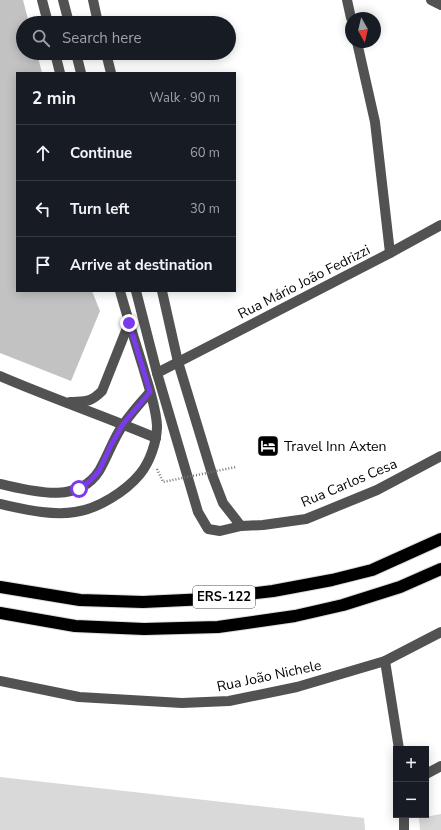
<!DOCTYPE html>
<meta charset="utf-8">
<style>
body{margin:0;font-family:"Nunito Sans",sans-serif;background:#20242c;color:#f1f3f6}
.controls{position:absolute;right:12px;bottom:12px;display:grid;overflow:hidden;border-radius:0px;box-shadow:0 2px 10px #0003}
.controls button{width:36px;height:36px;display:grid;place-items:center;padding:0;border:0;border-bottom:1px solid #363941;background:#171b24;color:#f1f3f6;font:20px sans-serif}
.compass{position:absolute;left:345px;top:12px;width:36px;height:36px;border-radius:50%;background:#171b24;box-shadow:0 2px 10px #0003;rotate:172deg}
.stop{position:absolute;width:12px;height:12px;margin:-9px;border:3px solid #7c3aed;border-radius:50%;background:#fff}
.stop.end{background:#7c3aed;border-color:#fff;box-shadow:0 1px 4px #0008}
.list{margin:0;padding:0;list-style:none}
h2{display:flex;justify-content:space-between;align-items:center;height:52px;margin:0;padding:0 16px;font-size:17px}
h2 small{font-size:13px;font-weight:400;color:#9ea1a6}
.list li{display:grid;grid-template-columns:26px 1fr auto;gap:12px;align-items:center;box-sizing:border-box;height:56px;padding:0 16px;border-top:1px solid #363941}
.list b{display:block;font-size:15px;white-space:nowrap}
.list em{font-size:13px;font-style:normal;color:#9ea1a6}
.icon{flex:none;width:22px;height:22px;fill:none;stroke:currentColor;stroke-width:2;stroke-linecap:round;stroke-linejoin:round}
.map{position:relative;flex:none;width:441px;height:830px;overflow:hidden}
.search{position:absolute;background:#171b24;box-shadow:0 2px 10px #0003;left:16px;top:16px;width:220px;height:44px;display:flex;align-items:center;gap:10px;box-sizing:border-box;padding:0 14px;border-radius:22px;color:#9ea1a6;font-size:15px}
.panel{position:absolute;background:#171b24;box-shadow:0 2px 10px #0003;left:16px;top:72px;width:220px;height:220px;border-radius:0px}
.map>svg:first-child{display:block}
</style>
<div class="map">
<svg width="441" height="830" viewBox="0 0 441 830">
<rect width="100%" height="100%" fill="#fff"/>
<g fill="#d9d9d9">
<path d="M 0,777 L 364,818 L 365,830 L 0,830 Z"/>
<path d="M 441,814 L 441,830 L 420,830 L 419,818 Z"/>
</g>
<path fill="#c2c2c2" d="M 0,0 L 23,0 L 29,23 L 23,23 L 23,53 L 37,53 L 42,73 L 17,73 L 17,291 L 92,291 L 100,311 L 71,381 L 0,353 Z"/>
<g fill="none" stroke-linecap="round" stroke-linejoin="round">
<g stroke="#dbdbdb" stroke-width="14">
<g id="highway">
<path d="M 0,587 L 80,600 L 143,602 L 207,599 L 273,591 L 332,580 L 372,570 L 441,539"/>
<path d="M 0,613 L 75,626 L 144,629 L 218,627 L 295,616 L 343,605 L 400,587 L 441,569"/>
</g>
</g>
<g stroke="#525252" stroke-width="10">
<path d="M 42,0 L 48,23"/>
<path d="M 63,0 L 69,23"/>
<path d="M 93,0 L 98,23"/>
<path d="M 347,0 L 351,18"/>
<path d="M 431,0 L 441,5"/>
<path d="M 357,42 L 375,122 L 390,253"/>
<path d="M 55,53 L 60,73"/>
<path d="M 76,53 L 81,73"/>
<path d="M 106,53 L 111,73"/>
<path d="M 136,291 L 157,373 L 198,512 L 208,529 L 220,531 L 241,526 L 263,525 L 306,519 L 377,490 L 441,456"/>
<path d="M 162,291 L 178,362 L 213,477 L 223,503 L 241,526"/>
<path d="M 157,373 L 390,253 L 441,225"/>
<path d="M 0,376 C 51,398 104,416 156,438"/>
<path d="M 70,402 C 86,401 90,403 102,391 L 129,323"/>
<path d="M 0,484 C 32,491 77,505 99,471 C 108,456 113,439 123,425 C 131,413 141,402 150,392"/>
<path d="M 0,504 C 24,509 51,516 75,512 C 98,509 126,491 140,474 C 150,462 157,441 157,426 C 156,406 148,385 143,367 C 135,341 127,316 120,291"/>
<path d="M 385,661 L 399,749"/>
<path d="M 0,681 L 79,697 L 182,703 L 229,701 L 297,687 L 385,661 L 441,632"/>
<path d="M 426,774 L 441,766"/>
<path d="M 404,815 L 404,830"/>
</g>
<use href="#highway" stroke="#000" stroke-width="12"/>
<path stroke="#747474" stroke-width="2.5" stroke-dasharray="1 2" stroke-linecap="butt" d="M 157,469 L 163,482 L 236,467"/>
</g>
<g fill="none" stroke-linecap="round" stroke-linejoin="round">
<path stroke="#7c3aed" stroke-width="5" d="M 79,489 L 90,481 L 99,471 L 111,445 L 123,424 L 150,392 L 129,323"/>
</g>
<defs>
<g id="hotel-square" transform="scale(1.15)"><rect x="-9" y="-9" width="18" height="18" rx="4" fill="#000" stroke="#fff"/><path d="M-6-4.5h1.5V1H6V5H4.5V3h-9V5H-6ZM-4 0a1.8 1.8 0 1 1 3.6 0ZM.5 0V-2.5h3Q6-2.5 6 0Z" fill="#fff"/></g>
</defs>
<g fill-rule="evenodd">
<use href="#hotel-square" x="268" y="446"/>
</g>
<g text-anchor="middle" dominant-baseline="central" stroke-width="3" stroke-linejoin="round" paint-order="stroke">
<rect fill="#fff" stroke="#4c4c4c" stroke-width="1" x="193" y="586" width="62" height="22" rx="3"/>
<g font-size="13" font-weight="bold" fill="#000">
<text x="224" y="597">ERS-122</text>
</g>
<g font-size="14" fill="#000" stroke="#fff">
<text transform="translate(304 282) rotate(-27)">Rua Mário João Fedrizzi</text>
<text transform="translate(349 483) rotate(-23)">Rua Carlos Cesa</text>
<text transform="translate(269 676) rotate(-12)">Rua João Nichele</text>
</g>
<g font-size="14" fill="#000" stroke="#fff" text-anchor="start">
<text x="284" y="446">Travel Inn Axten</text>
</g>
</g>
</svg>
<div class="controls">
<button>+</button>
<button>−</button>
</div>
<svg class="compass" viewBox="-18 -18 36 36"><path d="M0-13l5 13h-10z" fill="#e53935"/><path d="M0 13l5-13h-10z" fill="#9ea1a6"/></svg>
<div class="stop" style="left:79px;top:489px"></div>
<div class="stop end" style="left:129px;top:323px"></div>
<div class="search"><svg class="icon" aria-label="search" viewBox="0 0 24 24"><circle cx="10" cy="10" r="6"/><path d="M15 15l6 6"/></svg>Search here</div>
<section class="panel">
<h2>2 min<small>Walk · 90 m</small></h2>
<ul class="list">
<li><svg class="icon" aria-label="ahead" viewBox="0 0 24 24"><path d="M12 20V5M6 11l6-6 6 6"/></svg><div><b>Continue</b></div><em>60 m</em></li>
<li><svg class="icon" aria-label="left" viewBox="0 0 24 24"><path d="M17 20v-9H6M10 6l-5 5 5 5"/></svg><div><b>Turn left</b></div><em>30 m</em></li>
<li><svg class="icon" aria-label="arrive" viewBox="0 0 24 24"><path d="M6 21V4h12l-3 4 3 4H6"/></svg><div><b>Arrive at destination</b></div></li>
</ul>
</section>
</div>
